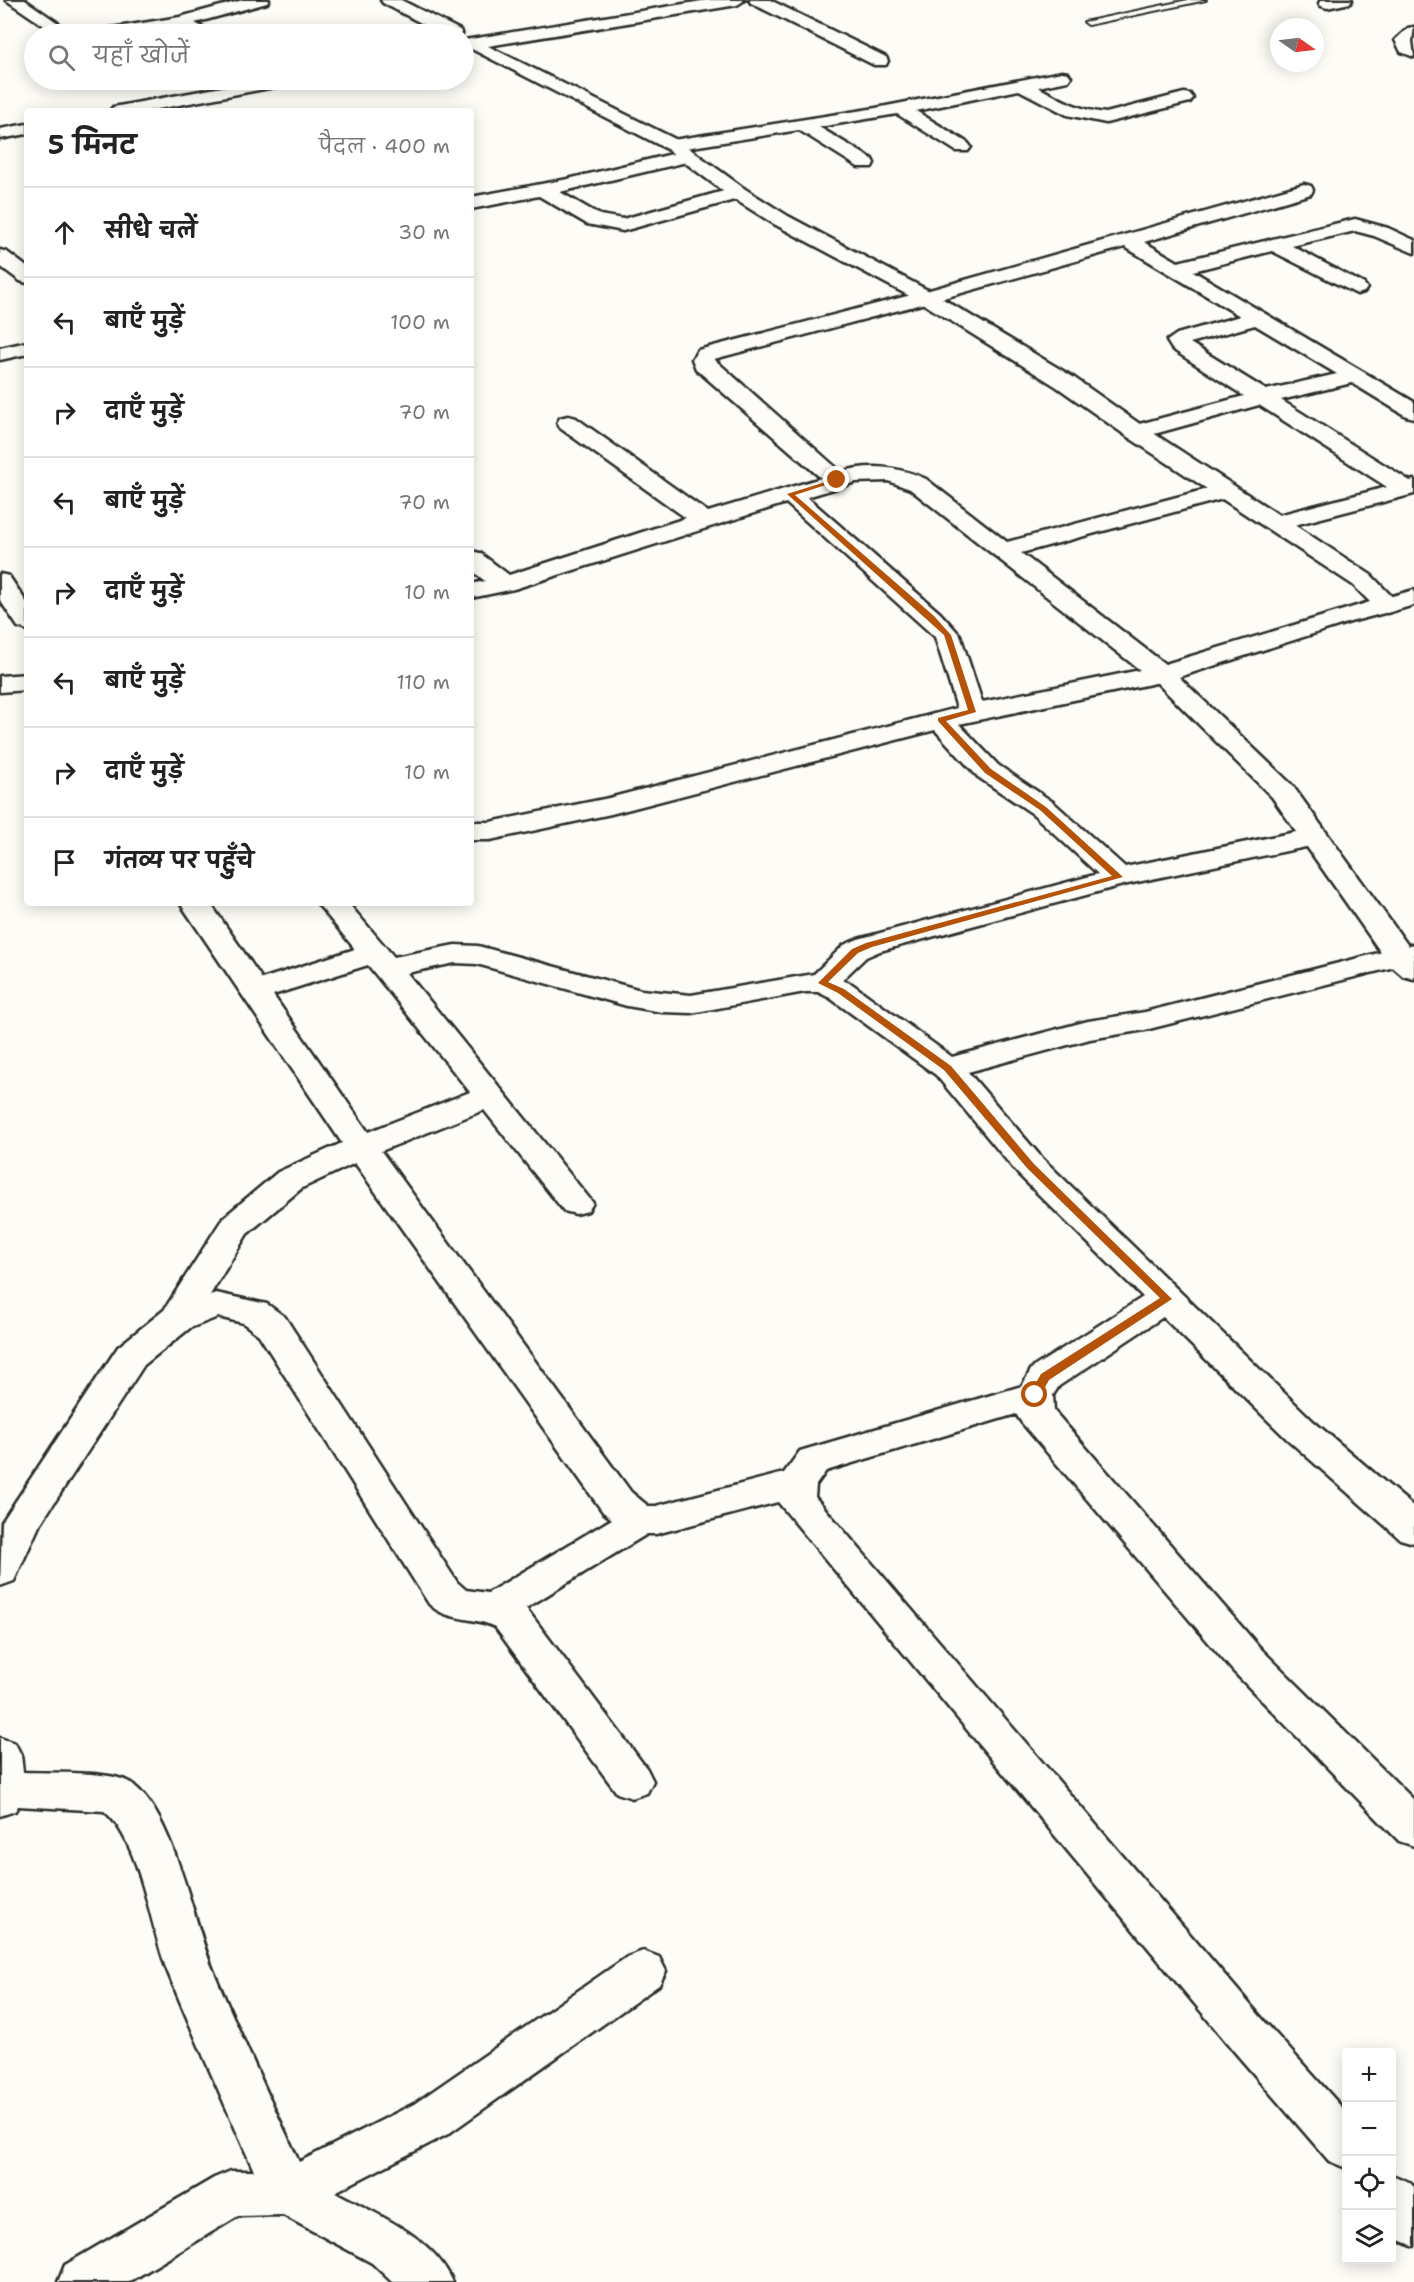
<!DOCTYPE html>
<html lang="hi">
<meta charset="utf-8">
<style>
body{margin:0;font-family:"Shantell Sans","Playpen Sans Deva",sans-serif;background:#f2f2f2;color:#222}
.controls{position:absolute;right:18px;bottom:18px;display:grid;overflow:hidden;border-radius:6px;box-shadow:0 3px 15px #0003}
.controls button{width:54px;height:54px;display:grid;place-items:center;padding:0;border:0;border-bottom:2px solid #e0e0e0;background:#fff;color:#222;font:30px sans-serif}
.compass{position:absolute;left:1270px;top:18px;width:54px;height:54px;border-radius:50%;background:#fff;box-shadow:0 3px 15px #0003;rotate:104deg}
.stop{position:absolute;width:18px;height:18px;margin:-14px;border:4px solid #b45309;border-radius:50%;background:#fff}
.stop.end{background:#b45309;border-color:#fff;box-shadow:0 2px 6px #0008}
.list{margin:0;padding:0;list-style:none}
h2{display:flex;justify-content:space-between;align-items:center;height:78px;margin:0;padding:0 24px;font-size:26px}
h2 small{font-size:20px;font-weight:400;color:#767676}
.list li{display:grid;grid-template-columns:39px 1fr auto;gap:18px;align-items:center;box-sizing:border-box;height:90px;padding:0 24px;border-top:2px solid #e0e0e0}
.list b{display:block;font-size:22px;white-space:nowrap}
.list em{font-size:20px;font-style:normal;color:#767676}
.icon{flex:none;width:33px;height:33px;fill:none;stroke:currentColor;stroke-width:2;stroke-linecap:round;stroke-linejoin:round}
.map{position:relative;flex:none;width:1414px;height:2282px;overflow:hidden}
.search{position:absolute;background:#fff;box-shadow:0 3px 15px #0003;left:24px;top:24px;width:450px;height:66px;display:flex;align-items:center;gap:15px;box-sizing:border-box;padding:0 21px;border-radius:33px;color:#767676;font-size:22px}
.panel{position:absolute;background:#fff;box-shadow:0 3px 15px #0003;left:24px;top:108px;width:450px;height:798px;border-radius:6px}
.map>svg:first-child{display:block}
</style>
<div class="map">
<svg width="1414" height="2282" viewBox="0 0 1414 2282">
<rect width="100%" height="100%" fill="#fdfcf7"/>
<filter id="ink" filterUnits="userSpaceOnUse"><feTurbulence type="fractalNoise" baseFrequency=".0167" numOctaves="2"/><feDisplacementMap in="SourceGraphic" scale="12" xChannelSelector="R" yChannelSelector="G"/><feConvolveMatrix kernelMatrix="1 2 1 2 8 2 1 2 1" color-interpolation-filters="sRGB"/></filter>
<g filter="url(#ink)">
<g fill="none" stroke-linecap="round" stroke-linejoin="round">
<g stroke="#2b2b2b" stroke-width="4">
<path id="service" d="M 1188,0 L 1206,0 L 1088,25 L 1084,22 Z"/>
</g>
<g stroke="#2b2b2b" stroke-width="5">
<g id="minor">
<path d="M 6,0 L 25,0 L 74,34 L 56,34 Z"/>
<path d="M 243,0 L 269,0 L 267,3 L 195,23 L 208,30 L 210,34 L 191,34 L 178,27 L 133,34 L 97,34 L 105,29 L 180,17 Z"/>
<path d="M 381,0 L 401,0 L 460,30 L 462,34 L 442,34 L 383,3 Z"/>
<path d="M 749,0 L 770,0 L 886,57 L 888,61 L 886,65 L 874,65 L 751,3 Z"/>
<path d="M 1321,0 L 1352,0 L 1350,3 L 1327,8 L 1321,6 L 1319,3 Z"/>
<path d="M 1414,27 L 1412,41 L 1414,57 L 1401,52 L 1395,40 L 1408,28 Z"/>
<path d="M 1062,72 L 1068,73 L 1071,77 L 1068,81 L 1038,87 C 1060,99 1081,111 1106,113 L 1184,93 L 1190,94 L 1193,98 L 1190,102 L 1106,123 L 1067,115 L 1019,90 L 916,111 L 968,143 L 971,147 L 968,151 L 956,151 L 897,114 L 819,127 L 872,159 L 874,163 L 872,167 L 858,167 L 799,130 L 673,150 L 667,149 L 664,145 L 667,141 L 673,140 L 876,108 Z"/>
<path d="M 260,80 L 294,80 L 291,84 L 285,85 L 147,111 L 110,111 L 113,107 L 119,106 Z"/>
<path d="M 27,124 L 27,134 L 0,139 L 0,129 Z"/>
<path d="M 689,150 L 695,152 L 698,156 L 695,160 L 560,192 L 600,215 L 623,219 L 738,187 L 745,189 L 747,193 L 745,197 L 623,231 L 587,224 L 539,196 L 471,209 L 471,197 L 568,179 Z"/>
<path d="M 1304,184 L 1311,186 L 1313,190 L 1311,194 L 1144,242 L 1178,262 L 1355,219 L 1388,228 L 1414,240 L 1414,253 L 1374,236 L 1355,231 L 1292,246 L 1364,284 L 1367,288 L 1364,292 L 1357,294 L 1272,251 L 1193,271 L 1414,402 L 1414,418 L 1406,416 L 1352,383 L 1281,400 L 1410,481 L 1414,480 L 1414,494 L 1275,530 L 1267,528 L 1263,523 L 1267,518 L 1387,487 L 1259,405 L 1136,439 L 1128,437 L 1125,432 L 1128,427 L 1244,396 L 1172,349 L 1167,341 L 1177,334 L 1240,316 L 1125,247 L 933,301 L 714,359 L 841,472 C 869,463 900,467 926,479 L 1007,542 L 1226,484 L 1234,486 L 1238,491 L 1234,496 L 1021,553 L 1170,668 L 1174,674 L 1170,680 L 959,724 L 998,765 L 1053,802 L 1125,867 L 1315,828 L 1325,831 L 1329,837 L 1325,843 L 1123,885 L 880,951 L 866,957 L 842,980 L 852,984 L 952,1057 L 1088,1021 L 1145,1012 L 1414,944 L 1414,962 L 1145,1030 L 1090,1039 L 968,1072 L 1042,1158 L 1313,1421 L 1414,1507 L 1414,1543 L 1400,1539 L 1287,1439 L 1163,1317 L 1059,1386 L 1053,1395 L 1054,1411 L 1261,1649 L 1414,1800 L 1414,1846 L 1399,1841 L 1233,1671 L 1022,1423 L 1016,1414 L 826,1471 L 816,1485 L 815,1497 L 1265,2022 L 1346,2112 L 1346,2168 L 1329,2161 L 1233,2050 L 778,1502 L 656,1534 L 647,1534 L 526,1608 L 647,1769 L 653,1781 L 647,1793 L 632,1798 L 617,1793 L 495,1627 C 474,1616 447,1622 429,1604 L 259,1335 L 243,1323 L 218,1317 L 190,1328 L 144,1365 L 39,1526 L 14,1581 L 0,1586 L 2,1522 L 118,1347 L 164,1310 L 223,1218 L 278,1172 L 342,1143 L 180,903 L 210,903 L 262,979 L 355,949 L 317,903 L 348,903 L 394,957 L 455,945 L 478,946 L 641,990 L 691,995 L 814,974 L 844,945 L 858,939 L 1098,874 L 1033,814 L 978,777 L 935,730 L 611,814 L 490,840 L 471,840 L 471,822 L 490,822 L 609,798 L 957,708 L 935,637 L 786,503 L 514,589 L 471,598 L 471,584 L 485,581 L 471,570 L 471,551 L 480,553 L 509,575 L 686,518 L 560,428 L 557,423 L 560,418 L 568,416 L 576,418 L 708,512 L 821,478 L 696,369 L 692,359 L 698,350 L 919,293 ZM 1255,325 L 1337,374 L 1266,390 L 1190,343 ZM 888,481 L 910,489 L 1140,670 L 982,702 L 960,635 L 940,613 L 807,497 L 856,482 ZM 455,963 L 477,964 L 627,1006 L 662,1012 L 691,1013 L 805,992 L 818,992 L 830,998 L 936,1075 L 1018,1174 L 1143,1297 L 1032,1368 L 1022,1386 L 800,1451 L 784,1473 L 656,1506 L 648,1506 L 631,1492 L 381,1151 L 484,1110 L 564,1211 L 576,1214 L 588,1211 L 593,1203 L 407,973 ZM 368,965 L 470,1092 L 368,1132 L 273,995 ZM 355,1163 L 603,1512 L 612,1519 L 488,1593 L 466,1590 L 457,1582 L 285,1317 L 267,1304 L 216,1293 L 210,1295 L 247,1234 L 302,1188 Z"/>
<path d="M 0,250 L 7,252 L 27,267 L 27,283 L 20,281 L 0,266 Z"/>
<path d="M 27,342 L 27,354 L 0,360 L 0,348 Z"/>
<path d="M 0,574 L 9,576 L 27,603 L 27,630 L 18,627 L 0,600 Z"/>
<path d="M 1414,590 L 1414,605 L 1387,613 L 1378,610 L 1374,605 L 1378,600 Z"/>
<path d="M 27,674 L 27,690 L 0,692 L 0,676 Z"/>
<path d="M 0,1738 L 15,1743 L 21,1755 L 23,1772 C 49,1773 106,1771 127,1781 C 172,1804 194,1925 213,1970 C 240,2035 270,2098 299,2162 L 414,2104 L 627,1957 L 643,1951 L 659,1957 L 666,1971 L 659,1985 L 448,2134 L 335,2192 C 377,2215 433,2236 453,2282 L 392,2282 L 372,2263 L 283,2215 L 238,2216 L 129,2282 L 58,2282 L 65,2265 L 214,2178 L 231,2171 L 254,2171 C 225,2104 194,2037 167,1970 C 150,1926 140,1840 104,1811 L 18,1806 L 15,1811 L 0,1816 Z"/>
<path d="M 1392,2175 L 1409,2182 L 1414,2187 L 1414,2246 L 1397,2239 L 1392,2233 Z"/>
</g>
</g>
<g stroke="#2b2b2b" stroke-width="5">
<path id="tertiary" d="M 708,0 L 745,0 L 737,5 L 488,46 L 679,141 L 745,189 L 788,216 L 933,293 L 1073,377 L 1144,427 L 1371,575 L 1400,605 L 1396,610 L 1350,622 L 1179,677 L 1292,785 L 1414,954 L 1414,979 L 1403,976 L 1389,964 L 1272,797 L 1148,674 L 1152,668 L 1370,602 L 1353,585 L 1128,437 L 1057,387 L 919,301 L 774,224 L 731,197 L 667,149 L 464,45 L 465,40 L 471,39 Z"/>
</g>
<use href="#service" fill="#fdfcf7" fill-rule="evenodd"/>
<use href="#minor" fill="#fdfcf7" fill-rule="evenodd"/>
<use href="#tertiary" fill="#fdfcf7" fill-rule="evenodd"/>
</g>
</g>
<path fill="#b45309" d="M 835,479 L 841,480 L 795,495 L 934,616 L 951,635 L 976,712 L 946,721 L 991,769 L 1046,807 L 1123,877 L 872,947 L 858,953 L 828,982 L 844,989 L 951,1066 L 1034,1164 L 1172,1299 L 1049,1380 L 1039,1398 L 1035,1399 L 1029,1395 L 1041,1374 L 1160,1298 L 1027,1168 L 944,1070 L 838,993 L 818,983 L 852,949 L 866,943 L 1112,876 L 1040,810 L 985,773 L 938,721 L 938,718 L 968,710 L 944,635 L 787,494 Z"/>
</svg>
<div class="controls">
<button>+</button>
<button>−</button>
<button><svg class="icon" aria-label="locate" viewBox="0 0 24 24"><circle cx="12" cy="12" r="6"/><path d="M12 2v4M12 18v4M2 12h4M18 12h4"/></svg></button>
<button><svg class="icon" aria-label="layers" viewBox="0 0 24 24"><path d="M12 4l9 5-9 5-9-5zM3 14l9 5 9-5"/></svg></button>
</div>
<svg class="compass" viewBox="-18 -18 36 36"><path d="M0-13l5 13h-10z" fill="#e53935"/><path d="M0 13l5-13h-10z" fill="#767676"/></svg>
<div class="stop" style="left:1035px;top:1395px"></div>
<div class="stop end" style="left:837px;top:480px"></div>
<div class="search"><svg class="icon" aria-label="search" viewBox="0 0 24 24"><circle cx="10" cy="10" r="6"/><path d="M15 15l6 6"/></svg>यहाँ खोजें</div>
<section class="panel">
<h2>5 मिनट<small>पैदल · 400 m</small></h2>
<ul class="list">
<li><svg class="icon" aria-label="ahead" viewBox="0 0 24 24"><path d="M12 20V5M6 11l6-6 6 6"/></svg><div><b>सीधे चलें</b></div><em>30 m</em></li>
<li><svg class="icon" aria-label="left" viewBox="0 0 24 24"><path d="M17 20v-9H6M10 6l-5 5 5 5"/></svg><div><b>बाएँ मुड़ें</b></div><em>100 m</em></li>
<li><svg class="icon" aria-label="right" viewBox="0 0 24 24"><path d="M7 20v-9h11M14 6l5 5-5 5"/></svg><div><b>दाएँ मुड़ें</b></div><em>70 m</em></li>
<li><svg class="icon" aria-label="left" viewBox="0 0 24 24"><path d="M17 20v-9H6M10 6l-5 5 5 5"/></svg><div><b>बाएँ मुड़ें</b></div><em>70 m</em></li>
<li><svg class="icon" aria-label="right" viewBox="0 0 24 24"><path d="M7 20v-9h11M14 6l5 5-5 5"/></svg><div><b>दाएँ मुड़ें</b></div><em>10 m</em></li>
<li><svg class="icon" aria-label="left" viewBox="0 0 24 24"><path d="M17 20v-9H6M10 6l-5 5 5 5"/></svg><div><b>बाएँ मुड़ें</b></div><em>110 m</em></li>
<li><svg class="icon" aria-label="right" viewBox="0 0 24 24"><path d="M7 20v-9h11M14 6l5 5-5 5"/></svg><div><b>दाएँ मुड़ें</b></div><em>10 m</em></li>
<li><svg class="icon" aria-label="arrive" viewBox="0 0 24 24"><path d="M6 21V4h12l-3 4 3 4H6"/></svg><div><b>गंतव्य पर पहुँचे</b></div></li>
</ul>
</section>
</div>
